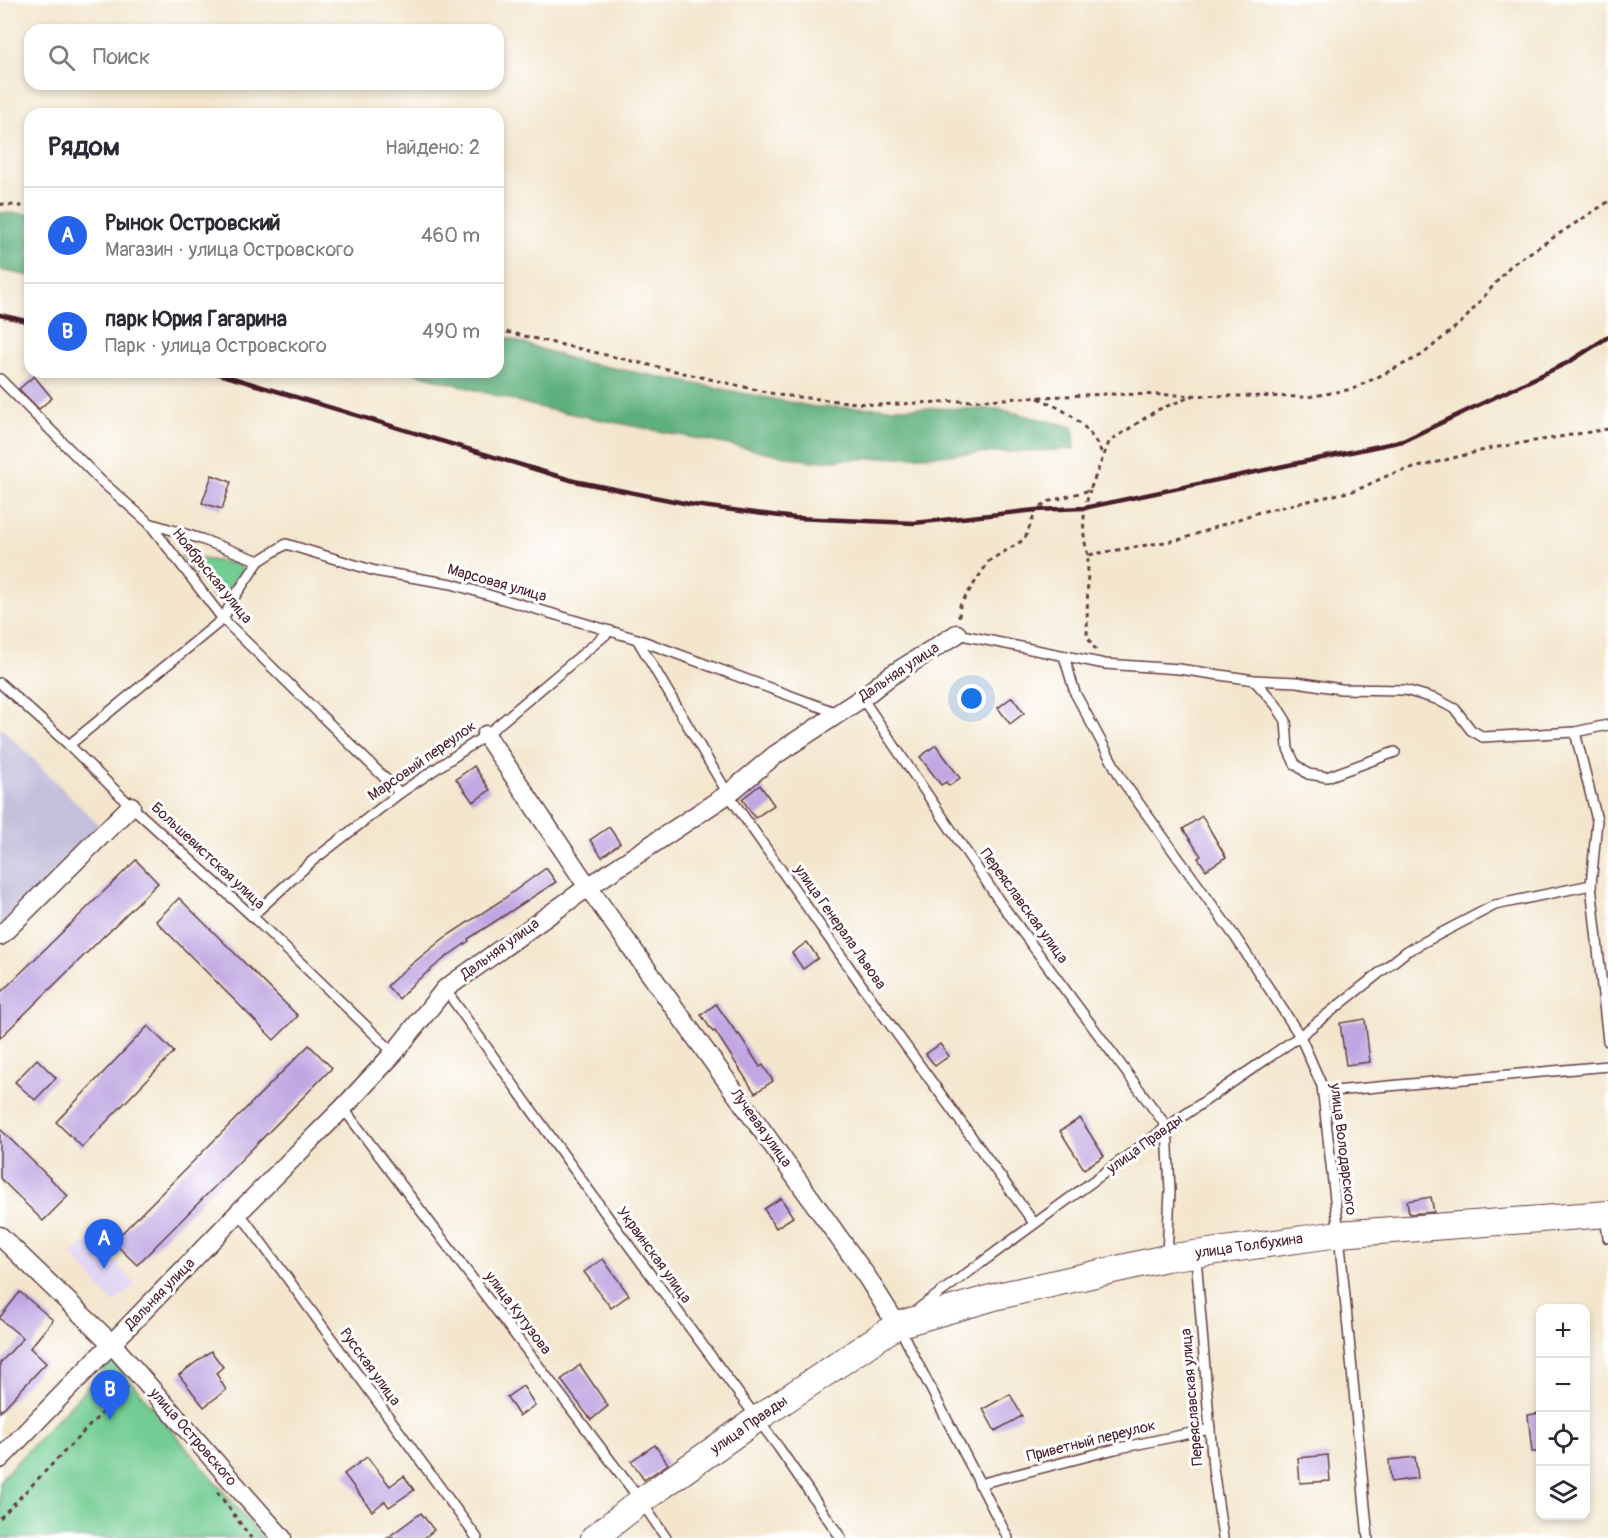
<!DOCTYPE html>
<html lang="ru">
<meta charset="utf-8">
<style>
body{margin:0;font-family:Pangolin,sans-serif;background:#f2f2f3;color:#2b2b33}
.controls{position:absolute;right:18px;bottom:18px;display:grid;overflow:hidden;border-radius:12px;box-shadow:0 3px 9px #0003}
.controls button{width:54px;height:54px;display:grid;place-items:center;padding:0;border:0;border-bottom:2px solid #e1e1e2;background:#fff;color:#2b2b33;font:30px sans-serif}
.you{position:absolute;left:972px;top:699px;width:21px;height:21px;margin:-15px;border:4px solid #fff;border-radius:50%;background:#1a73e8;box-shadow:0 0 0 9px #1a73e833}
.badge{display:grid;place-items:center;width:39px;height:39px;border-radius:50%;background:#2563eb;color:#fff;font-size:20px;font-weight:700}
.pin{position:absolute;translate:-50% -50px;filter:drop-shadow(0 2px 3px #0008)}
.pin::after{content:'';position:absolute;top:32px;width:21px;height:18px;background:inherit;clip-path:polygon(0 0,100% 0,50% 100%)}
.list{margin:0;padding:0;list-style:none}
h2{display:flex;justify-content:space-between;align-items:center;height:78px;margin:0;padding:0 24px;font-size:26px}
h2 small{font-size:20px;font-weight:400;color:#7c7c81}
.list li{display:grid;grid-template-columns:39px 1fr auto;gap:18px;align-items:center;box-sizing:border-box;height:96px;padding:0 24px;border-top:2px solid #e1e1e2}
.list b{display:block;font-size:22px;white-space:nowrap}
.list p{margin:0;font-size:20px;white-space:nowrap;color:#7c7c81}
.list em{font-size:20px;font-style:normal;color:#7c7c81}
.icon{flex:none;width:33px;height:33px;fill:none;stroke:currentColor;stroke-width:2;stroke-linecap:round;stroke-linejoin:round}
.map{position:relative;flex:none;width:1608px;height:1538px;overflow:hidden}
.search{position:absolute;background:#fff;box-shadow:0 3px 9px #0003;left:24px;top:24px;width:480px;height:66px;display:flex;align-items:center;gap:15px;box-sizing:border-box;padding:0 21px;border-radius:18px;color:#7c7c81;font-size:22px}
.panel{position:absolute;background:#fff;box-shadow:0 3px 9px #0003;left:24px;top:108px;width:480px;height:270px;border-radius:18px}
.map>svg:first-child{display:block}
</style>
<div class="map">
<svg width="1608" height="1538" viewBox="0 0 1608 1538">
<rect width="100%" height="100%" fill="#fff"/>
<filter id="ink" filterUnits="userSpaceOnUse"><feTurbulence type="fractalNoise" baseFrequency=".0167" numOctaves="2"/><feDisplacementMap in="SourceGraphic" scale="12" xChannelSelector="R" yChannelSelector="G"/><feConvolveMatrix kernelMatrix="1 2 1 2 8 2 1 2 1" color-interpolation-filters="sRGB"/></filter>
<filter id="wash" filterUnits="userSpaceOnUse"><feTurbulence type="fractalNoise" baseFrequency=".008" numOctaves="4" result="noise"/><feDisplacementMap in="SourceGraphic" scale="24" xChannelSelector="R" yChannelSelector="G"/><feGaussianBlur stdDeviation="1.35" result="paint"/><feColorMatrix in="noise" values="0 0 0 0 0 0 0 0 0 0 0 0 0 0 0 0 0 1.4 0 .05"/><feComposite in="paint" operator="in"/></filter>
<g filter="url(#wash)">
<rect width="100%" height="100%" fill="#f3e6cd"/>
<path fill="#e0d4f4" d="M 94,1235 L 135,1285 L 113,1303 L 72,1254 Z"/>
<path fill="#c4c0db" d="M 0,726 L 100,826 L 0,927 Z"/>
<g fill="#72cc93" stroke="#5e765f" stroke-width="1.5">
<path d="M 182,556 L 237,564 L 245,572 L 218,603 Z"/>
<path d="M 113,1360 L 262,1538 L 0,1538 L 0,1480 Z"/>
</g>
<g fill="#5db07d" stroke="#546854" stroke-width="1.5">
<path d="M 0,213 L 30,214 L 30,276 L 0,270 Z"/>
<path d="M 498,335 L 577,361 L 814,407 L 998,409 L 1073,427 L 1075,449 L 811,461 L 542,408 L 411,372 L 498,372 Z"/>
</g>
<g id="blocks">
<g fill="#c0a7e2">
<path d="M 34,376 L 52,398 L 39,409 L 19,389 Z"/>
<path d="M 212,475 L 231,482 L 222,509 L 202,503 Z"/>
<path d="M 1012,697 L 1024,713 L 1010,724 L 998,708 Z"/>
<path d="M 936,745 L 960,778 L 949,786 L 946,782 L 941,785 L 920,757 Z"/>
<path d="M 474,766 L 490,790 L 473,802 L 456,779 Z"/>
<path d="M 760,785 L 774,805 L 755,818 L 742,799 Z"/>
<path d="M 1202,816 L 1226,857 L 1206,870 L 1198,858 L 1201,856 L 1183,829 Z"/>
<path d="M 609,827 L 620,843 L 602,857 L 590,840 Z"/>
<path d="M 136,860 L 158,883 L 0,1038 L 0,993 Z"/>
<path d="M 546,868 L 556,882 L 468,939 L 469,941 L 449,955 L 414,983 L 399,999 L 387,986 L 402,972 L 444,938 L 502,900 Z"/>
<path d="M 179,898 L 298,1016 L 274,1040 L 156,921 Z"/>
<path d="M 807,942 L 818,958 L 803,969 L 792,953 Z"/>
<path d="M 716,1004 L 738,1035 L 739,1034 L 760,1067 L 763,1065 L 773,1081 L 755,1093 L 715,1031 L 713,1032 L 701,1015 Z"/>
<path d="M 1365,1019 L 1370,1062 L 1346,1065 L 1340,1023 Z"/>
<path d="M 148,1026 L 174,1052 L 82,1147 L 56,1122 Z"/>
<path d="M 940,1044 L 949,1056 L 935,1066 L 926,1054 Z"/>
<path d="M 309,1045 L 332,1068 L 137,1265 L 113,1242 Z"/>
<path d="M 37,1059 L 56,1078 L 35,1100 L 15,1082 Z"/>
<path d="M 1080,1118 L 1104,1156 L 1084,1169 L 1060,1131 Z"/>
<path d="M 0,1129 L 68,1196 L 43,1221 L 0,1178 Z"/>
<path d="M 1431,1197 L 1434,1212 L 1409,1214 L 1407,1201 Z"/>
<path d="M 781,1198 L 793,1217 L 776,1228 L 764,1209 Z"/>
<path d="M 603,1259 L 629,1295 L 611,1308 L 584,1272 Z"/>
<path d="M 20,1292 L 53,1320 L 30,1348 L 46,1363 L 0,1412 L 0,1363 L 23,1338 L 0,1319 L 0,1317 Z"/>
<path d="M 211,1351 L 223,1367 L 216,1373 L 226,1390 L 204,1407 L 179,1375 Z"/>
<path d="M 580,1365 L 608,1406 L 591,1420 L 561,1380 Z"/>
<path d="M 523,1386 L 535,1405 L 519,1416 L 507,1397 Z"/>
<path d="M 1010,1394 L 1022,1416 L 995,1431 L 983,1409 Z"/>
<path d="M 1540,1413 L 1540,1452 L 1532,1452 L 1528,1415 Z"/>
<path d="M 655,1445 L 668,1464 L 644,1480 L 631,1461 Z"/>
<path d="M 1328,1455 L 1330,1481 L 1300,1483 L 1298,1458 Z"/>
<path d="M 367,1457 L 390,1486 L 404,1476 L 414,1490 L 389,1507 L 385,1501 L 372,1511 L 344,1474 Z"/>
<path d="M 1415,1457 L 1418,1478 L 1391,1482 L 1389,1460 Z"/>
<path d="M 421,1513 L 434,1530 L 424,1538 L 387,1538 Z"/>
</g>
</g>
</g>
<g filter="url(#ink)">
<use href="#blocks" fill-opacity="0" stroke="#633d43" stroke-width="1.5"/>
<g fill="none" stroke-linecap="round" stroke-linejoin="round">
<g stroke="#633d43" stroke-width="12">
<g id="service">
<path d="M 0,379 L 101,481 L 149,523 L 223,619 L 400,793"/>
<path d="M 149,523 L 201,539 L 259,561 L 286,544 L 375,571 L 452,584 L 637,639 L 837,713"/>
<path d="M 957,634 L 1105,664 L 1179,669 L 1254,680 L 1297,682 L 1341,689 L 1405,690 L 1436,699 L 1455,709 L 1471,730 L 1483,737 L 1575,732 L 1608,725"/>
<path d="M 637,639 L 728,794 L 863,987 L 1034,1223"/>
<path d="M 1064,656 L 1075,693 L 1122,780 L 1236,938 L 1300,1036 L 1322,1086 L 1339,1234 L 1368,1538"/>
<path d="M 1254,680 L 1276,705 L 1286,721 L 1288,749 L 1295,764 L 1308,774 L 1327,777 L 1395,752"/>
<path d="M 0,683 L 69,745 L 131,806 L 252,916 L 394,1053"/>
<path d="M 862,698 L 1000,902 L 1167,1127 L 1170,1191 L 1167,1255"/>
<path d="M 69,745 L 223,619 L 235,596 L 259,561"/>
<path d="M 1591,885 L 1608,1041"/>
<path d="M 252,916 L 311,862 L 400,793 L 486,735 L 610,631"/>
<path d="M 445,989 L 613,1224 L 779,1448 L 841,1538"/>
<path d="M 1323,1092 L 1608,1066"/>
<path d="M 343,1108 L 641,1501 L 666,1538"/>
<path d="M 239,1212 L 477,1538"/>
<path d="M 1605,1216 L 1608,1238"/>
<path d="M 1196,1257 L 1213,1468 L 1223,1538"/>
<path d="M 918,1309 L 1167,1127 L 1300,1036 L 1407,951 L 1495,905 L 1591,885 L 1597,820 L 1575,732"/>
<path d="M 899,1327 L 1008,1538"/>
<path d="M 979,1484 L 1115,1449 L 1210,1429"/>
</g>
</g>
<g stroke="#633d43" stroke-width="21">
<g id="minor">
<path d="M 486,735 L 588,887 L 867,1277 L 897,1325"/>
<path d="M 0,936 L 131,806"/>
<path d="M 0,1236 L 111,1343 L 282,1538"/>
<path d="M 0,1459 L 239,1212 L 343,1108 L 394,1053 L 445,989 L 588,887 L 728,794 L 775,755 L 862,698 L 890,676 L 957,634"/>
</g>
</g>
<g stroke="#633d43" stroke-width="28">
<path id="secondary" d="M 594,1538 L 641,1501 L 757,1419 L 897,1325 L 998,1296 L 1166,1258 L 1339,1234 L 1608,1214"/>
</g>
<g stroke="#633d43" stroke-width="3" stroke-dasharray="4.5 4.5" stroke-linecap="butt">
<path d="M 0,204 L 30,207"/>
<path d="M 498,330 L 779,395 L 877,405 L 1106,394 L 1308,397 L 1353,389 L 1422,355 L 1464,320 L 1511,265 L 1608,202"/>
<path d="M 1038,398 C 1070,412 1087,423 1103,455"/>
<path d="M 1088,555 C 1081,533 1083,511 1090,490"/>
<path d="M 959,617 L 960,605 L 989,561 L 1025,539 L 1036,510 L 1047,502 L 1090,490 L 1109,442 L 1157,410 L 1193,396"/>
<path d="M 1096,650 L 1087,636 L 1088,555 L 1182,539 L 1256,513 L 1357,490 L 1391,474 L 1492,448 L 1608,429"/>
<path d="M 219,1492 L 218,1493 L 251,1538"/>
<path d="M 0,1518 L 128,1386"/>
</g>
<use href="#service" stroke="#fff" stroke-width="9"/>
<use href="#minor" stroke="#fff" stroke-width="18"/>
<use href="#secondary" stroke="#fff" stroke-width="26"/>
<g stroke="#4a1f2b" stroke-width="4.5">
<path d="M 0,315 L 30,322"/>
<path d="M 213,372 L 574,481 L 694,505 L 795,518 L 914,523 L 1036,510 L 1084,508 L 1403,441 L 1569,362 L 1608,337"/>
</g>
</g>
</g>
<g text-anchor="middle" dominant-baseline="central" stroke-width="6" stroke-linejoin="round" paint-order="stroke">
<g font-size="15" fill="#4a1f2b" stroke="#fff">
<text transform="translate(212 576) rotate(51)">Ноябрьская улица</text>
<text transform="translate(497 583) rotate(16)">Марсовая улица</text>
<text transform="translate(899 672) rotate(-34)">Дальняя улица</text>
<text transform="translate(422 761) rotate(-35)">Марсовый переулок</text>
<text transform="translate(208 856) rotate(43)">Большевистская улица</text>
<text transform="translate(1024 906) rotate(54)">Переяславская улица</text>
<text transform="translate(840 927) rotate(55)">улица Генерала Львова</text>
<text transform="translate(500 949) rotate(-36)">Дальняя улица</text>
<text transform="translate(761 1128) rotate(54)">Лучевая улица</text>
<text transform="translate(1145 1144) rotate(-36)">улица Правды</text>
<text transform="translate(1343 1149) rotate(83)">улица Володарского</text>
<text transform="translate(1249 1246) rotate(-8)">улица Толбухина</text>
<text transform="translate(654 1255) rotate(54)">Украинская улица</text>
<text transform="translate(160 1294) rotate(-46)">Дальняя улица</text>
<text transform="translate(518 1313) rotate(53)">улица Кутузова</text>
<text transform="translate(370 1367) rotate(54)">Русская улица</text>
<text transform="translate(1192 1397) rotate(-95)">Переяславская улица</text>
<text transform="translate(749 1425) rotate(-35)">улица Правды</text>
<text transform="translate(193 1437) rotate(49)">улица Островского</text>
<text transform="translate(1091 1441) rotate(-14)">Приветный переулок</text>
</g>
</g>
</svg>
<div class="controls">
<button>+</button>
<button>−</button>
<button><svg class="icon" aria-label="locate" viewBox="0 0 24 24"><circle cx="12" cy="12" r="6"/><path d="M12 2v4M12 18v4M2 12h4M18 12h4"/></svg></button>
<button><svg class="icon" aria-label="layers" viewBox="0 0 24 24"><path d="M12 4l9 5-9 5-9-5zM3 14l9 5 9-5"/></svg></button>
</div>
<div class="you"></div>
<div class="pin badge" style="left:104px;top:1269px">A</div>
<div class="pin badge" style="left:110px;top:1420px">B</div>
<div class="search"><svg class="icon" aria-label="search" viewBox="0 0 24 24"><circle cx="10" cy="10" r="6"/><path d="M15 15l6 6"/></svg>Поиск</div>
<section class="panel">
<h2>Рядом<small>Найдено: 2</small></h2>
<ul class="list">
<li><span class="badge">A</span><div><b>Рынок Островский</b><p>Магазин · улица Островского</p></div><em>460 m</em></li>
<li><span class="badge">B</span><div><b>парк Юрия Гагарина</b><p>Парк · улица Островского</p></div><em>490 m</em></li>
</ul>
</section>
</div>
